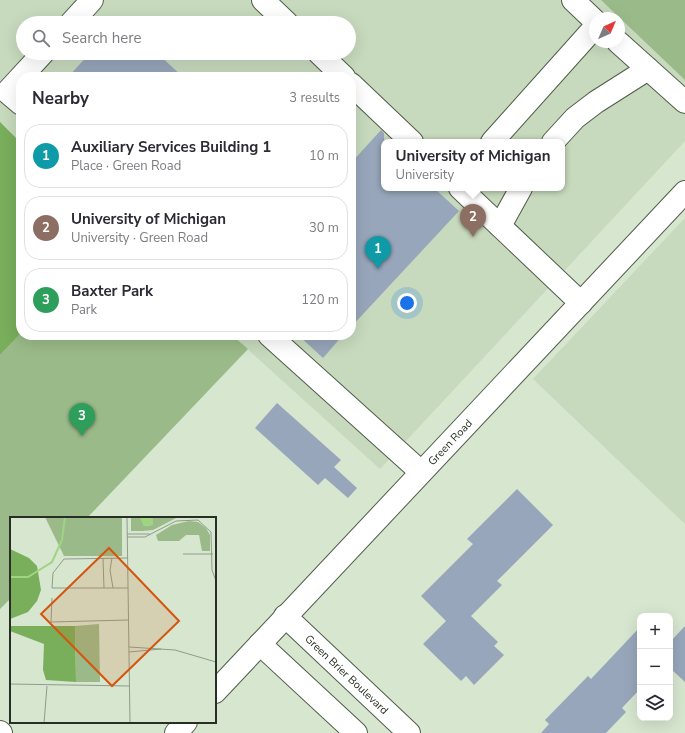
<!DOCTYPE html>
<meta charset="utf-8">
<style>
body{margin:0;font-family:"Nunito Sans",sans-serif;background:#f7f7f7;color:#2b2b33}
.controls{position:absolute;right:12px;bottom:12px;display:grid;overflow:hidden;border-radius:8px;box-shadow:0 4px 16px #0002}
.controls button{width:36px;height:36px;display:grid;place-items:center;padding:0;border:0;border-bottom:1px solid #e1e1e2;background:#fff;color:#2b2b33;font:20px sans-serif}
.compass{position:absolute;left:589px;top:12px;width:36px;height:36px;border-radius:50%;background:#fff;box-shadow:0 4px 16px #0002;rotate:44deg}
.you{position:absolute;left:407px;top:303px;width:14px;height:14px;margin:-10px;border:3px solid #fff;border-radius:50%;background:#1a73e8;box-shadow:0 0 0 6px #1a73e833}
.badge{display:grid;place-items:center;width:26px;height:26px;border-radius:50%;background:#0957c1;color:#fff;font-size:13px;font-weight:700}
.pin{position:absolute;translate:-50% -33px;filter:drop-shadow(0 1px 2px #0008)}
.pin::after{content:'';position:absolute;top:21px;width:14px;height:12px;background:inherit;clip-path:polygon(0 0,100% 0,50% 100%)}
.popup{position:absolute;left:381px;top:139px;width:184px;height:52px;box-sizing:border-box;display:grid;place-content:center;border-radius:8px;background:#fff;filter:drop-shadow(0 1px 3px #0005);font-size:13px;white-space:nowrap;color:#7c7c81}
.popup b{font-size:15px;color:#2b2b33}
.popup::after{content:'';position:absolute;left:50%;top:100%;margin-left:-8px;border:8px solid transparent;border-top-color:#fff}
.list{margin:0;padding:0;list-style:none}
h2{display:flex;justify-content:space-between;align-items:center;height:52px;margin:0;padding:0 16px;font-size:17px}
h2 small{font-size:13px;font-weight:400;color:#7c7c81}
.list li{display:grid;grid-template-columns:26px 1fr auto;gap:12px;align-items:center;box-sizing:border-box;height:64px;margin:0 8px 8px;padding:0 8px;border:1px solid #e1e1e2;border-radius:16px}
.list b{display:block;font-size:15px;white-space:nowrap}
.list p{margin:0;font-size:13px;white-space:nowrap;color:#7c7c81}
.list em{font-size:13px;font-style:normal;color:#7c7c81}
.icon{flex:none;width:22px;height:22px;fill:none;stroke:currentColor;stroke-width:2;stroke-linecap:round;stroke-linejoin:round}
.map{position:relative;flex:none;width:685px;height:733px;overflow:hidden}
.search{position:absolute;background:#fff;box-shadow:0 4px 16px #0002;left:16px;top:16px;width:340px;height:44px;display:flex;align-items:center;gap:10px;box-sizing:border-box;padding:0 14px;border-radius:22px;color:#7c7c81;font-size:15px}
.panel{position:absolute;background:#fff;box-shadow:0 4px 16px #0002;left:16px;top:72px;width:340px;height:268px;border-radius:16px}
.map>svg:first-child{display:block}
</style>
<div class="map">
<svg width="685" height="733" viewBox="0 0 685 733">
<rect width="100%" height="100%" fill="#d6e6cf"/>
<g fill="#c7dabd" fill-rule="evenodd">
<path d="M 0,0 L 685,0 L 685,141 L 380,469 L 232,335 L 351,335 L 351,77 L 21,77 L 21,333 L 0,355 ZM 595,18 L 619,18 L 619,42 L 595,42 ZM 23,23 L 349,23 L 349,53 L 23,53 ZM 384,142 L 562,142 L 562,188 L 384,188 Z"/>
<path d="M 685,218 L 685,524 L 533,379 Z"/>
</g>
<g fill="#9abb89">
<path d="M 601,0 L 685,0 L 685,80 Z"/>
<path d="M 21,333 L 21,335 L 232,335 L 248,349 L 87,518 L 11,518 L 11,598 L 0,609 L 0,355 Z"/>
</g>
<path fill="#79ae5b" d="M 0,122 L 21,143 L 21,333 L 0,355 Z"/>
<g fill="#98a6bb">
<path d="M 90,53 L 157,53 L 183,77 L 68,77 Z"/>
<path d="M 381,130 L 384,133 L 384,188 L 434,188 L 459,211 L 351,327 L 351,163 Z"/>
<path d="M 298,335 L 343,335 L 323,358 Z"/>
<path d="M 277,403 L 341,460 L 334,467 L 357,488 L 348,498 L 325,478 L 318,485 L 255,428 Z"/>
<path d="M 517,489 L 553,525 L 497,581 L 502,585 L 471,616 L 498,642 L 494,646 L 504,655 L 474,685 L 466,676 L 461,681 L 423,644 L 446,621 L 421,596 L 473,544 L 467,539 Z"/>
<path d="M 685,626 L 685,682 L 670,668 L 670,642 Z"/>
<path d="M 640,627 L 640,689 L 622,708 L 626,712 L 606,733 L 541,733 L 549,724 L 545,720 L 588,676 L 591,679 Z"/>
</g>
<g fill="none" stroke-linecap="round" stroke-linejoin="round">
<g stroke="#505d49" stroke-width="24">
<g id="minor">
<path d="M 263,0 L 287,23"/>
<path d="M 573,0 L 595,21"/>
<path d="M 71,23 L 92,0"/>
<path d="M 618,42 L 685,102"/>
<path d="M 319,53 L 344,77"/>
<path d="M 351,84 L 412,142"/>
<path d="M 21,104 L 7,92 L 43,53"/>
<path d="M 492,142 L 595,27"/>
<path d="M 553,142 L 575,118 L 596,102 L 648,69"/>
<path d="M 460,188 L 581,303"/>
<path d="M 500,226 L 521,188"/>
<path d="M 269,335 L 421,472"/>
<path id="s1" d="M 285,616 L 409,733"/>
<path d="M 260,644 L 356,733"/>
<path id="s2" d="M 215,692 L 685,192"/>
<path d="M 0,732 L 1,733"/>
<path d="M 176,733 L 186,722"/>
</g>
</g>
<use href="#minor" stroke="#fff" stroke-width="22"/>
</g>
<g text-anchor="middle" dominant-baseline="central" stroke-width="3" stroke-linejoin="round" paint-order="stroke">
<g font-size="11" fill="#282e25" stroke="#fff">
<text stroke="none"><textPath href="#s2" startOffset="343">Green Road</textPath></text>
<text stroke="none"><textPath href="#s1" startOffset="85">Green Brier Boulevard</textPath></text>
</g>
</g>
<g transform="translate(10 517)">
<rect width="206" height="206" fill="#d6e6cf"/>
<path d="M 35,0 L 112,0 L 112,39 L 54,39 ZM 121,0 L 131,0 L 134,9 L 143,8 L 143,2 L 138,0 L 168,0 L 143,13 L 133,14 L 121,14 ZM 179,4 L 188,5 L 196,11 L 200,18 L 200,34 L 192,34 L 189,18 L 176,18 L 169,24 L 148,24 L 146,18 L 162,8 ZM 89,107 L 90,165 L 66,165 L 65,109 Z" fill="#9abb89"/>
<path d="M 0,32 L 19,41 L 27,49 L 31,73 L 27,84 L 18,95 L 0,102 ZM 0,109 L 65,109 L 66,165 L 36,163 L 33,153 L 34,127 L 0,114 Z" fill="#79ae5b"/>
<path d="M 138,0 L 143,2 L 143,8 L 134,9 L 130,1 Z" fill="#9ed580"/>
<path fill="none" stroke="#9ed580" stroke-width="2" d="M 0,60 L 18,60 L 42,45 L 52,23 L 55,0"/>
<path fill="none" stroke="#909c8b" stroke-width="1" d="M 117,0 L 120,206M 117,17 L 140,17M 117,20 L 135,20 L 166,4 L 188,3 L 201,15 L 202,53 L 206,64M 173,37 L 203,37M 102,41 L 100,53 L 103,71M 118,41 L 54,42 L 43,56 L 42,71 L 118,71M 93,42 L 94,71M 42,81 L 41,105 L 118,103M 119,130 L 165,133 L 206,145M 119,135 L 151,132M 0,167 L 119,169M 34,206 L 37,169"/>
<path fill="#d5550e" fill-opacity="0.15" stroke="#d5550e" stroke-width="2" d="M 99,31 L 169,104 L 102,169 L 31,97 Z"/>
<rect width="206" height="206" fill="none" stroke="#282e25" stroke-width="2"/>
</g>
</svg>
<div class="controls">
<button>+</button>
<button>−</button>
<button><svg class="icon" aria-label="layers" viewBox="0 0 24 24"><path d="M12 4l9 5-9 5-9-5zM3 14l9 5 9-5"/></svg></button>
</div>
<svg class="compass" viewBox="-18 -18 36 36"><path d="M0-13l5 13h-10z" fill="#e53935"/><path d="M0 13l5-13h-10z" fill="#7c7c81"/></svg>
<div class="you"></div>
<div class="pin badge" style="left:378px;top:269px;background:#0f9aa8">1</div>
<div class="pin badge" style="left:473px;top:237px;background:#8d6e63">2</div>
<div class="popup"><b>University of Michigan</b>University</div>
<div class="pin badge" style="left:82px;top:436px;background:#2e9e5b">3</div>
<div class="search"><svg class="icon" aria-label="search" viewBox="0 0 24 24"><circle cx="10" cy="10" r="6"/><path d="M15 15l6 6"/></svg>Search here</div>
<section class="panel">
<h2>Nearby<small>3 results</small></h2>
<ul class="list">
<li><span class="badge" style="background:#0f9aa8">1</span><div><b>Auxiliary Services Building 1</b><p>Place · Green Road</p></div><em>10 m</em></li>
<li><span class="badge" style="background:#8d6e63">2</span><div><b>University of Michigan</b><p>University · Green Road</p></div><em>30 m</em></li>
<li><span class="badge" style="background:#2e9e5b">3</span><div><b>Baxter Park</b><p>Park</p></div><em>120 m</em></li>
</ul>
</section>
</div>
